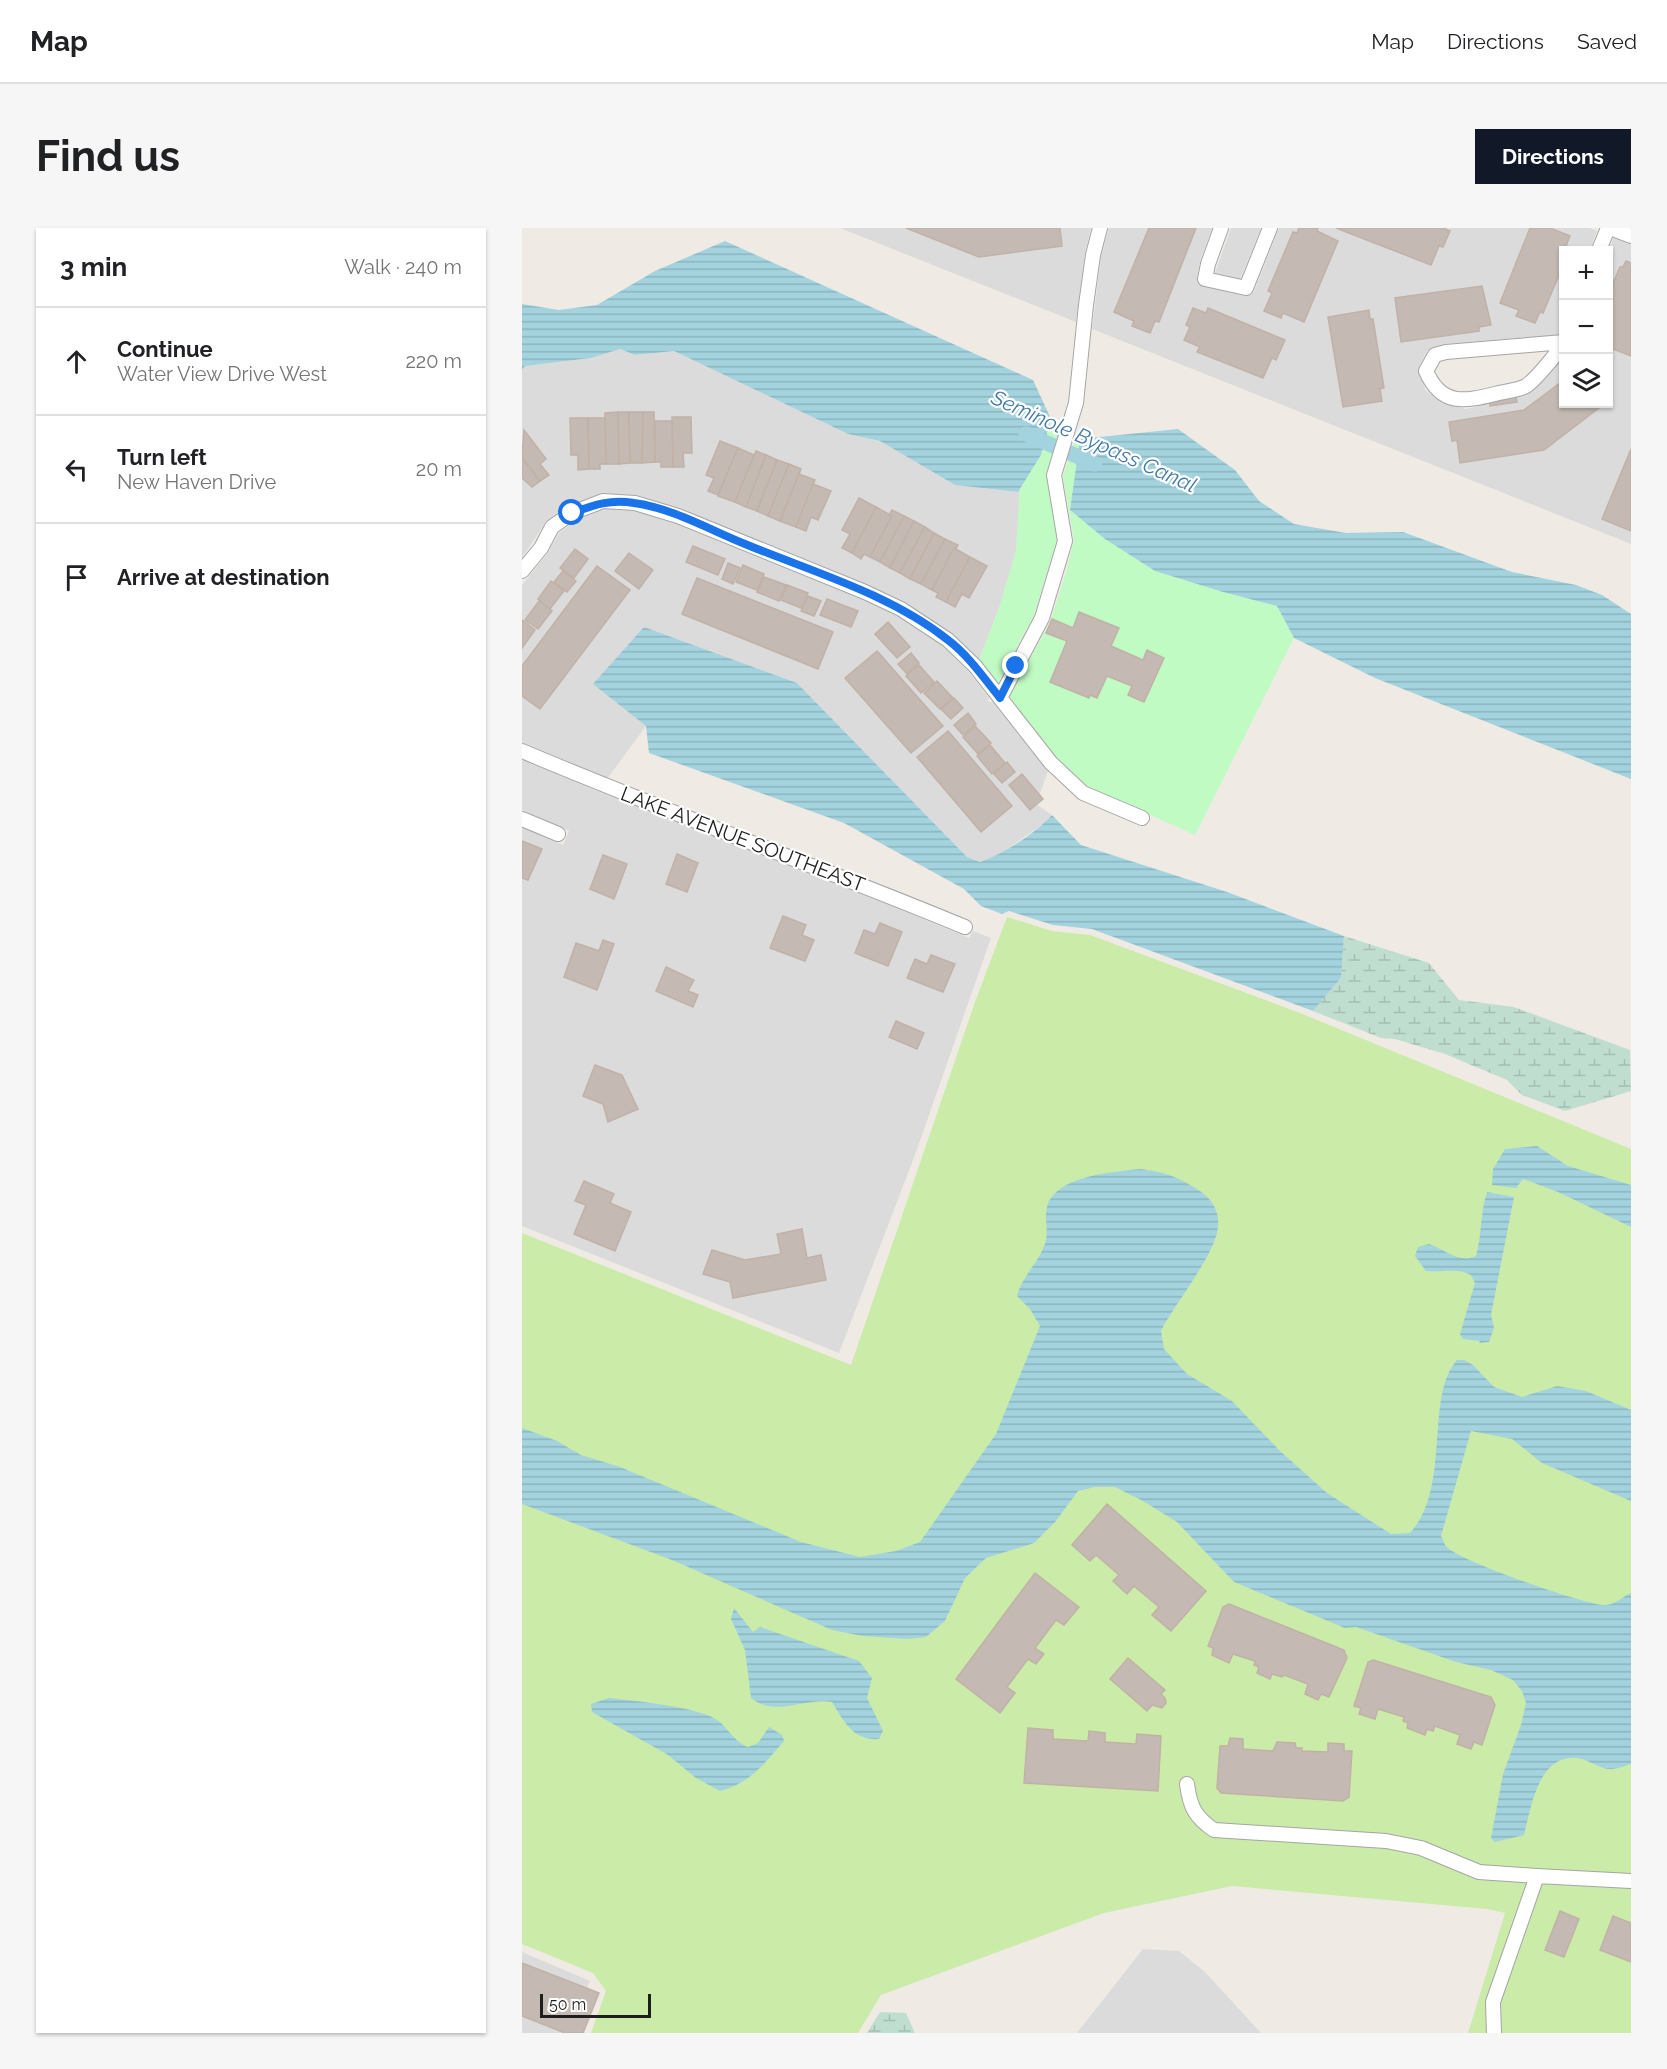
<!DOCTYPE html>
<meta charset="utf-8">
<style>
body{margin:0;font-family:Raleway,sans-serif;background:#f6f6f6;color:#202124}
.controls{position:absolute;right:18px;top:18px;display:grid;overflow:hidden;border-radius:0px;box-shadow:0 2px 4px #0004}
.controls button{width:54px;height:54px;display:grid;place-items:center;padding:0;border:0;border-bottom:2px solid #e0e0e0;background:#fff;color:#202124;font:30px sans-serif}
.scale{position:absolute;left:18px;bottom:15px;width:111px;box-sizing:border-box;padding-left:6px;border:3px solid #1e1e1e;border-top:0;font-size:16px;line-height:21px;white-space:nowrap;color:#1e1e1e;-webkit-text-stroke:4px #fff;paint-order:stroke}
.stop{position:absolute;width:18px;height:18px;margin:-14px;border:4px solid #1a73e8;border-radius:50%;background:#fff}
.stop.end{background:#1a73e8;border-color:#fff;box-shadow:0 2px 6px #0008}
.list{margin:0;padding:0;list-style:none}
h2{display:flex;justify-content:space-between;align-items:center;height:78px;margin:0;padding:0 24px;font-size:26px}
h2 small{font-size:20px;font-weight:400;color:#757577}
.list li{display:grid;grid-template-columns:39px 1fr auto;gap:18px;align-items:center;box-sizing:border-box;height:108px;padding:0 24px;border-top:2px solid #e0e0e0}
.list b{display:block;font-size:22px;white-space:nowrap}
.list p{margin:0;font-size:20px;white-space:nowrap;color:#757577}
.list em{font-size:20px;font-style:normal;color:#757577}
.icon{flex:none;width:33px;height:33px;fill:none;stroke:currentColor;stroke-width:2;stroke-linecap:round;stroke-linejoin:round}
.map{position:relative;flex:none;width:1109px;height:1805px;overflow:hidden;border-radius:0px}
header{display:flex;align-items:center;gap:36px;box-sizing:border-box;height:84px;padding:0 30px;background:#fff;border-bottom:2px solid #e0e0e0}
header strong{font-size:28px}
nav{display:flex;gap:33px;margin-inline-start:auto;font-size:21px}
.intro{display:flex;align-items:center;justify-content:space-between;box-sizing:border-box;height:144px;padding:0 36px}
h1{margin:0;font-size:42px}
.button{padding:15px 27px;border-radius:0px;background:#111827;color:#fff;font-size:21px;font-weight:700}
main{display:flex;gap:36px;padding:0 36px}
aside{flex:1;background:#fff;border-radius:0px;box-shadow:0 2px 4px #0004}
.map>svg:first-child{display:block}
</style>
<header>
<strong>Map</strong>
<nav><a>Map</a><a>Directions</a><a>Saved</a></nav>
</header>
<div class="intro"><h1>Find us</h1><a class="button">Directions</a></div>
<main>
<aside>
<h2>3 min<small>Walk · 240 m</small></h2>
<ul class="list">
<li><svg class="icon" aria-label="ahead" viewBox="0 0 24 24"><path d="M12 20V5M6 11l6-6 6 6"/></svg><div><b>Continue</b><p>Water View Drive West</p></div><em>220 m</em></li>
<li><svg class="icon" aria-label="left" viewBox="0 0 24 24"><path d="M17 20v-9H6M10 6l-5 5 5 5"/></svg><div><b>Turn left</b><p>New Haven Drive</p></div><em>20 m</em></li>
<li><svg class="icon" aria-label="arrive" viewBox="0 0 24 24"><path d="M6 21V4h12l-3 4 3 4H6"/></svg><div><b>Arrive at destination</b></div></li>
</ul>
</aside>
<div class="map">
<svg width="1109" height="1805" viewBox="0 0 1109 1805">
<defs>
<pattern id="wetland-marsh" width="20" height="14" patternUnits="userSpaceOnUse" patternTransform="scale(1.5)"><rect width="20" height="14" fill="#c0decf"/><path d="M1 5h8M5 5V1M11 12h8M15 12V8" fill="none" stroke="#a5beb1"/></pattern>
<pattern id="water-rules" width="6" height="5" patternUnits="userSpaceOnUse" patternTransform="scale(1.5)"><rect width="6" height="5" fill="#a3d3de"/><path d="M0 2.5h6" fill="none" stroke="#8cb5be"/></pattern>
</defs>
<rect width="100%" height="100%" fill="#efebe4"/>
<g fill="#dcdbdb">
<path d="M 318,0 L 569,0 L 563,25 L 554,94 Z"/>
<path d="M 587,0 L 690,0 L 678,33 L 675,49 L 682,58 L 722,68 L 732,64 L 757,0 L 1068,0 L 1075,3 L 1068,22 L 1042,22 L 1041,96 L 1037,107 L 923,116 L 905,123 L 897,139 L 903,162 L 920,175 L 944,181 L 1006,166 L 1041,129 L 1042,176 L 1086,176 L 1087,23 L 1091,10 L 1109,17 L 1109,316 L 570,101 L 579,29 Z"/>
<path d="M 709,0 L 739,0 L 718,51 L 693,45 Z"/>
<path d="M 98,121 L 113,127 L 152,123 L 326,206 L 358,213 L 433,257 L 496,264 L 498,261 L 494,323 L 478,377 L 457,432 L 432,407 L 383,375 L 159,281 L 115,267 L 80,265 L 46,278 L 23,295 L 0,330 L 0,142 L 3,138 L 69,130 Z"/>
<path d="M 83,281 L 112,282 L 154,296 L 340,371 L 375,388 L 421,418 L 446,443 L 467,470 L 466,473 L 472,475 L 526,543 L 514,576 L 530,587 L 521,596 L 475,628 L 458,634 L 445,629 L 275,455 L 124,498 L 85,551 L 0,515 L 0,357 L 26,325 L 37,305 L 55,292 Z"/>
<path d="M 0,532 L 75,563 L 307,651 L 447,710 L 451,703 L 469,710 L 393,927 L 317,1125 L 0,998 L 0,599 L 41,617 L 47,603 L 0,582 Z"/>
<path d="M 621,1721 L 657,1723 L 683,1744 L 739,1805 L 555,1805 Z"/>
<path d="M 0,1724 L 68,1753 L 46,1805 L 0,1805 Z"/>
</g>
<path fill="#cbeba9" d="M 485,689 L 530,703 L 568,707 L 778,785 L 1109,921 L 1109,1805 L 946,1805 L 983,1685 L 965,1681 L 710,1658 L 582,1685 L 359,1767 L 336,1805 L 69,1805 L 84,1763 L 71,1745 L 0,1716 L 0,1005 L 329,1137 L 453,774 Z"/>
<g fill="url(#wetland-marsh)">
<path d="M 822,708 L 907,735 L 937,772 L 992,779 L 1108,822 L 1109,863 L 1043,883 L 1000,867 L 985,852 L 923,826 L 873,811 L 859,810 L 791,783 L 819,750 Z"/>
<path d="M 358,1784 L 384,1785 L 393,1805 L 345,1805 Z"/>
</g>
<g fill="#c0fbc3">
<path d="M 527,200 L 538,204 L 524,245 L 535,312 L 512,387 L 476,455 L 457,432 L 478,377 L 494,323 L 498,261 L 519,227 Z"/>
<path d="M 554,209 L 558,211 L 548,282 L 583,311 L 633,343 L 701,364 L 755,378 L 772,410 L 673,607 L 566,559 L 535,530 L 487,469 L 528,394 L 544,344 L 552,312 L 541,248 Z"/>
</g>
<g fill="url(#water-rules)">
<path d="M 203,13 L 511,152 L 529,191 L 519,227 L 496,264 L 433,257 L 358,213 L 326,206 L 152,123 L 113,127 L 98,121 L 69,130 L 3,138 L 0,142 L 0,76 L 37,82 L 75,77 L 133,43 Z"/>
<path d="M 656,201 L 713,242 L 737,273 L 772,296 L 824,305 L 881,304 L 990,344 L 1054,357 L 1080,367 L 1109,386 L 1109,551 L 853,450 L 772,410 L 755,378 L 701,364 L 633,343 L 583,311 L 548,282 L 558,211 Z"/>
<path d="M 122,399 L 275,455 L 445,629 L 458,634 C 483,625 511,607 530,587 L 559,617 L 705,664 L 822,708 L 819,750 L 791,783 L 570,701 L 531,697 L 487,683 L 480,686 L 459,678 L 442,661 L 322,595 L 127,525 L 124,498 L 71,456 Z"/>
<path d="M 1015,918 L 1046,938 L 1109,957 L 1109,999 L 1036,964 L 1001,951 L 994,960 L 970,957 L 971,941 L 983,921 Z"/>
<path d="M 618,941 C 641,944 651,947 670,958 C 685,966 698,979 696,998 C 695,1025 652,1076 639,1103 L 642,1121 L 665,1146 L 710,1173 L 758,1223 L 805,1265 L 869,1306 L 888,1305 C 930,1259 902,1169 935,1132 L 942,1132 L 951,1137 L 972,1159 L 1000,1169 L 1035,1158 L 1064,1163 L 1109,1182 L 1109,1273 L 1020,1235 L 990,1211 L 949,1203 L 919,1308 C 921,1312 923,1318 926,1320 C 943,1335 1056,1374 1080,1377 C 1093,1378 1099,1369 1109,1365 L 1109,1536 C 1102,1538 1093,1542 1086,1541 C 1076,1540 1066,1531 1055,1530 C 1016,1526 1009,1580 1002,1607 L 973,1614 L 969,1610 L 981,1546 L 999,1497 L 1004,1475 L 1000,1463 L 991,1452 L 969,1442 L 934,1434 L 834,1399 L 823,1400 L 712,1354 L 655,1294 L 621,1273 L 593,1259 L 573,1259 L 556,1263 L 533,1294 L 512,1315 L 464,1330 L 443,1350 L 423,1393 L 404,1409 L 385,1411 L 341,1408 L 310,1402 L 150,1332 L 0,1276 L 0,1200 L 35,1213 L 59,1227 L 98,1239 L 279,1314 L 338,1329 L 374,1323 L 398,1314 L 474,1206 L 518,1098 L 508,1081 L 495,1068 C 500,1049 516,1035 523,1016 C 527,1004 522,991 525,979 C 534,947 592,944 618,941 Z"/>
<path d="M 965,964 L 992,969 L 969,1087 L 972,1100 L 967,1114 L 957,1115 L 958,1113 L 941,1111 L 938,1106 L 953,1055 L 949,1047 C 935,1039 920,1045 904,1043 L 893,1028 L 896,1019 L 907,1016 C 923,1021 936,1036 954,1028 C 960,1007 958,986 965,964 Z"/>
<path d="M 212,1380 L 231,1404 L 238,1399 L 337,1433 L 350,1450 L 345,1470 L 361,1503 L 357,1511 C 332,1513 322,1494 310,1474 C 282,1469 254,1490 229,1470 L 223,1422 L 209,1391 Z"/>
<path d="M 87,1470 C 114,1473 166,1478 190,1489 C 205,1496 210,1513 226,1519 L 236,1515 L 247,1499 L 260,1507 L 262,1513 C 243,1535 227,1556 198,1563 L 174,1550 L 146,1527 L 70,1484 L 69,1476 Z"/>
</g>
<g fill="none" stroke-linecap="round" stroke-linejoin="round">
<path stroke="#a3d3de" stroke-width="15" d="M 504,206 L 573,236"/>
</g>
<g fill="#c4bab3" stroke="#c1b1a6" stroke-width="1.5">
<path d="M 384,0 L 538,0 L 540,18 L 457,29 Z"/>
<path d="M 627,0 L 674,0 L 637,94 L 633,93 L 628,105 L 610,98 L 612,93 L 592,84 Z"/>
<path d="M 777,0 L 796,0 L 795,3 L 816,13 L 782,94 L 761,85 L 759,90 L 742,83 L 750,65 L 746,63 L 771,4 L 775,5 Z"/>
<path d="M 814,0 L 921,0 L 928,3 L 921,19 L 917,18 L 909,37 Z"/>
<path d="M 1008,0 L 1028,0 L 1048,8 L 1044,18 L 1048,19 L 1046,22 L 1042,22 L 1042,35 L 1021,85 L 1018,84 L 1013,95 L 994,88 L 997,82 L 978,75 Z"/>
<path d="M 1104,33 L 1109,35 L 1109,128 L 1086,119 L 1086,67 L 1098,39 L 1101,39 Z"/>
<path d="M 960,58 L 969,97 L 957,99 L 957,103 L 879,114 L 873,70 Z"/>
<path d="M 671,80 L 684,85 L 686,80 L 763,112 L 754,132 L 750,130 L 741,150 L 675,124 L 678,119 L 662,112 L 668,99 L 664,97 Z"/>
<path d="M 847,82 L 848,91 L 851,91 L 862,160 L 858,161 L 860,173 L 821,179 L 806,89 Z"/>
<path d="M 1042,152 L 1042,176 L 1082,176 L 1022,222 L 938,235 L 935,212 L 930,213 L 927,194 L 1002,182 Z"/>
<path d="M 993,161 L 995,174 L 968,178 L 966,164 Z"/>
<path d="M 96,184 L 97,236 L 84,236 L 83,185 Z"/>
<path d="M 96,184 L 107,184 L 108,235 L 97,236 Z"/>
<path d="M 107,184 L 121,184 L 120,235 L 108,235 Z"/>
<path d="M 121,184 L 132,184 L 133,234 L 120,235 Z"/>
<path d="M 150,189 L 169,189 L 170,225 L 161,225 L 162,239 L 151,239 Z"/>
<path d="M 48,190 L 66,190 L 67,241 L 56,242 L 56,227 L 49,227 Z"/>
<path d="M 66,190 L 83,190 L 84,236 L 78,236 L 78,241 L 67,241 Z"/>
<path d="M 133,193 L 150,193 L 151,239 L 139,239 L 139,234 L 133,234 Z"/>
<path d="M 2,202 L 24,231 L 18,236 L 27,247 L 18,253 L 0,230 Z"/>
<path d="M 198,213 L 216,220 L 196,267 L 186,263 L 192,250 L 184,247 Z"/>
<path d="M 216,220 L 232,227 L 213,274 L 196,268 Z"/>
<path d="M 1109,221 L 1109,303 L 1080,291 Z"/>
<path d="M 234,223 L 244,227 L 224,279 L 213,274 Z"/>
<path d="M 244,227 L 255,232 L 235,283 L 224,279 Z"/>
<path d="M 0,230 L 18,253 L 10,259 L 0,250 Z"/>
<path d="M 255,232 L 267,236 L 246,288 L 235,283 Z"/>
<path d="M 267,236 L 279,241 L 258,293 L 246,288 Z"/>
<path d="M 277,246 L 293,252 L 274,299 L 258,293 Z"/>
<path d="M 291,256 L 309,263 L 296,292 L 289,289 L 284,303 L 274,299 Z"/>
<path d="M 337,270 L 354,279 L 330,325 L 320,320 L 328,306 L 320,302 Z"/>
<path d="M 354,279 L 370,288 L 348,329 L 342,326 L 339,331 L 330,325 Z"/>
<path d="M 370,282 L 382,288 L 358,334 L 348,329 L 370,288 L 367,287 Z"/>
<path d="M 382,288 L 392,293 L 368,340 L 358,334 Z"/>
<path d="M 392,293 L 403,299 L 378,345 L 368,340 Z"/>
<path d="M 403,299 L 412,305 L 388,351 L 378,345 Z"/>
<path d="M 412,305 L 423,311 L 399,356 L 388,351 Z"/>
<path d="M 423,311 L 436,317 L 410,362 L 399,356 Z"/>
<path d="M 171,318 L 203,331 L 196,347 L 164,334 Z"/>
<path d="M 432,320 L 448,329 L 424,374 L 414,369 L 416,365 L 410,362 Z"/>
<path d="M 53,321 L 66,331 L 52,350 L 38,340 Z"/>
<path d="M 107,325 L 131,342 L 117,361 L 93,343 Z"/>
<path d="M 448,329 L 465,338 L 447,370 L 440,366 L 433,379 L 424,374 Z"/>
<path d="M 206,335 L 218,340 L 211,356 L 200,351 Z"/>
<path d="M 221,337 L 242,346 L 235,362 L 214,354 Z"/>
<path d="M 75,338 L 108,362 L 18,481 L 0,468 L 0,438 Z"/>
<path d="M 41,343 L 54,353 L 45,364 L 32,354 Z"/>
<path d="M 242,349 L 264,357 L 257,373 L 235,364 Z"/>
<path d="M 175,350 L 311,404 L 296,441 L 160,386 Z"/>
<path d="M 29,353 L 42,363 L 28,381 L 16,371 Z"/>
<path d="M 265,357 L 286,365 L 279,380 L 259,372 Z"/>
<path d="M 286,368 L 299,373 L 292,388 L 279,383 Z"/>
<path d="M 305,371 L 336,383 L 329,399 L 298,387 Z"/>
<path d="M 17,373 L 30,383 L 16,401 L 3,392 Z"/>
<path d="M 557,384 L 597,400 L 589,418 L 621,432 L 625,422 L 642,430 L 622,474 L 606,467 L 610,458 L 585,448 L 575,470 L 568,467 L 567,470 L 528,454 L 545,413 L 524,405 L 530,391 L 551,400 Z"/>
<path d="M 0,392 L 13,402 L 0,420 Z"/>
<path d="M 366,394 L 388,419 L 375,430 L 353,406 Z"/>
<path d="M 355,423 L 421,498 L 389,525 L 323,450 Z"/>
<path d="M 389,425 L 397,435 L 385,446 L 376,436 Z"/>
<path d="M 397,437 L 412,454 L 399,465 L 384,448 Z"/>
<path d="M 415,453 L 431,470 L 418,481 L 402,465 Z"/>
<path d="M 432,470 L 441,480 L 429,491 L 419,481 Z"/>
<path d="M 446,485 L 454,496 L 441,507 L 432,497 Z"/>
<path d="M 453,498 L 469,515 L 456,526 L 441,509 Z"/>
<path d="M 426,503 L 490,578 L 459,604 L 395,529 Z"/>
<path d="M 468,517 L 483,535 L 470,546 L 455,528 Z"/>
<path d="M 485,534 L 493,544 L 480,555 L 472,546 Z"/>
<path d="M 500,546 L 521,571 L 508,582 L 487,557 Z"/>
<path d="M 0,613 L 20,621 L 6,652 L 0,650 Z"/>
<path d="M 155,626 L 176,635 L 165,664 L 144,656 Z"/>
<path d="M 81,627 L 105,636 L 92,671 L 68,661 Z"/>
<path d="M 261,688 L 284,697 L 280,707 L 292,712 L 283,733 L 248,720 Z"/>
<path d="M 358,695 L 380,704 L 366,738 L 333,725 L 342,702 L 353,706 Z"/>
<path d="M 81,712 L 92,716 L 75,762 L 42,749 L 54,715 L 77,723 Z"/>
<path d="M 409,727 L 433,736 L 421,764 L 385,750 L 393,731 L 405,736 Z"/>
<path d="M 144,739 L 172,752 L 166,763 L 176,767 L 171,779 L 134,763 Z"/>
<path d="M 374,793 L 402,805 L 395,821 L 367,809 Z"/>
<path d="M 73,837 L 100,847 L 116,881 L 86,894 L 81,876 L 61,868 Z"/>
<path d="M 62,953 L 92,966 L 88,975 L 109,984 L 93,1023 L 52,1006 L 64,977 L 53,973 Z"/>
<path d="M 280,1001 L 285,1030 L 299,1027 L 304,1052 L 211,1070 L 208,1054 L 181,1046 L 190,1022 L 223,1032 L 259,1026 L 255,1006 Z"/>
<path d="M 585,1276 L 684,1363 L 649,1403 L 630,1387 L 637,1379 L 612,1358 L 605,1366 L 591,1353 L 597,1347 L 574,1327 L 568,1333 L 550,1317 Z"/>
<path d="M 513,1345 L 557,1379 L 542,1397 L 534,1392 L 513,1420 L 522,1426 L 514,1436 L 506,1431 L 485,1459 L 493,1465 L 478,1485 L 434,1451 Z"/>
<path d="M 707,1376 L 822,1422 L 825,1430 L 807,1469 L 799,1466 L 796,1472 L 783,1466 L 786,1456 L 762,1447 L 760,1449 L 750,1446 L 748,1451 L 735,1445 L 737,1439 L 732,1437 L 733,1433 L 711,1426 L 707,1435 L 690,1427 L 691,1420 L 686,1418 L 701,1379 Z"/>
<path d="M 606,1430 L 643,1462 L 639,1466 L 643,1470 L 644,1475 L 640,1480 L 630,1477 L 625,1483 L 588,1451 Z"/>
<path d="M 851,1432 L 969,1469 L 973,1477 L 960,1517 L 952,1514 L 949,1521 L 935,1516 L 938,1507 L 913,1498 L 911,1503 L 905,1501 L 903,1507 L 885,1500 L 886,1495 L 881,1493 L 882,1489 L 856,1481 L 853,1491 L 837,1486 L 839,1480 L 832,1478 L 846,1434 Z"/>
<path d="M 506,1500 L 531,1502 L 531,1511 L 566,1513 L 567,1503 L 583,1505 L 583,1514 L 614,1516 L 615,1506 L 639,1508 L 636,1563 L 502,1555 Z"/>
<path d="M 708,1510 L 721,1511 L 721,1521 L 751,1523 L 755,1514 L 773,1515 L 774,1520 L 780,1520 L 780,1523 L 806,1524 L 806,1515 L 822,1516 L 822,1523 L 830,1523 L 827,1569 L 821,1573 L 699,1565 L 695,1560 L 698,1518 L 706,1518 Z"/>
<path d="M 1038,1683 L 1057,1691 L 1042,1729 L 1023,1722 Z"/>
<path d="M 1091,1688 L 1109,1695 L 1109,1734 L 1078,1722 Z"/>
<path d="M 0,1735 L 77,1765 L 61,1805 L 43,1805 L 0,1788 Z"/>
</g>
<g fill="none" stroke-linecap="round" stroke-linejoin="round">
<g stroke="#a5a5a5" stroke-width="16">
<g id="street">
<path d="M 699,0 L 686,36 L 683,51 L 724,60 L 748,0"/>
<path d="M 1088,0 L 1109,8"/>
<path d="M 1077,22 L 1086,0"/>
<path d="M 1042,114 L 924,124 L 913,127 L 904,143 C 920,180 944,173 977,165 C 985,163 997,162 1004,158 C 1018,148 1030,129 1042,117"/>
<path d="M 0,343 L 19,320 L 30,299 L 50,285 L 81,273 L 113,275 L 156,288 L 343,364 L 379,381 L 426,412 L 453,438 L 529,535 L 561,565 L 620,590"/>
<path d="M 478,470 L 520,390 L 543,313 L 532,247 L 554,175 L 564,77 L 571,27 L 578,0"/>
<path d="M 0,523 C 146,585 296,638 443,699"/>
<path d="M 0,591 L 36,606"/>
<path d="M 665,1556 C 668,1579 673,1589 692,1602 L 864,1613 L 899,1620 L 957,1644 L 1015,1648"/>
<path d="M 972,1805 L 971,1774 L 1015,1648 L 1109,1653"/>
</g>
</g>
<use href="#street" stroke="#fff" stroke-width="14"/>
</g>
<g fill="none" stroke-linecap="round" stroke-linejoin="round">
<path stroke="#1a73e8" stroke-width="8" d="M 50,285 C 72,277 88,271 112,275 C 150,280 188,302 223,316 C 291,344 368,366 426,412 C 446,427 462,450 478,470 L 494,438"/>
</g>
<g text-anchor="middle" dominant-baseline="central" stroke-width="4.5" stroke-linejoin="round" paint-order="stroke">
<g font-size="20" fill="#1e1e1e" stroke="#fff">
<text transform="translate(221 611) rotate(21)">LAKE AVENUE SOUTHEAST</text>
</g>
<g font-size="21" font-style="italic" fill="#457aa8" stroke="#fff">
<text transform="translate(572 213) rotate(24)">Seminole Bypass Canal</text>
</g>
</g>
</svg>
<div class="controls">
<button>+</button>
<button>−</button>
<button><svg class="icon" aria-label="layers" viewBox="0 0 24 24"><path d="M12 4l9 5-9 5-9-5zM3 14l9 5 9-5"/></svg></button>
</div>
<div class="scale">50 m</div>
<div class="stop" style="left:50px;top:285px"></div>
<div class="stop end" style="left:494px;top:438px"></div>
</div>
</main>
